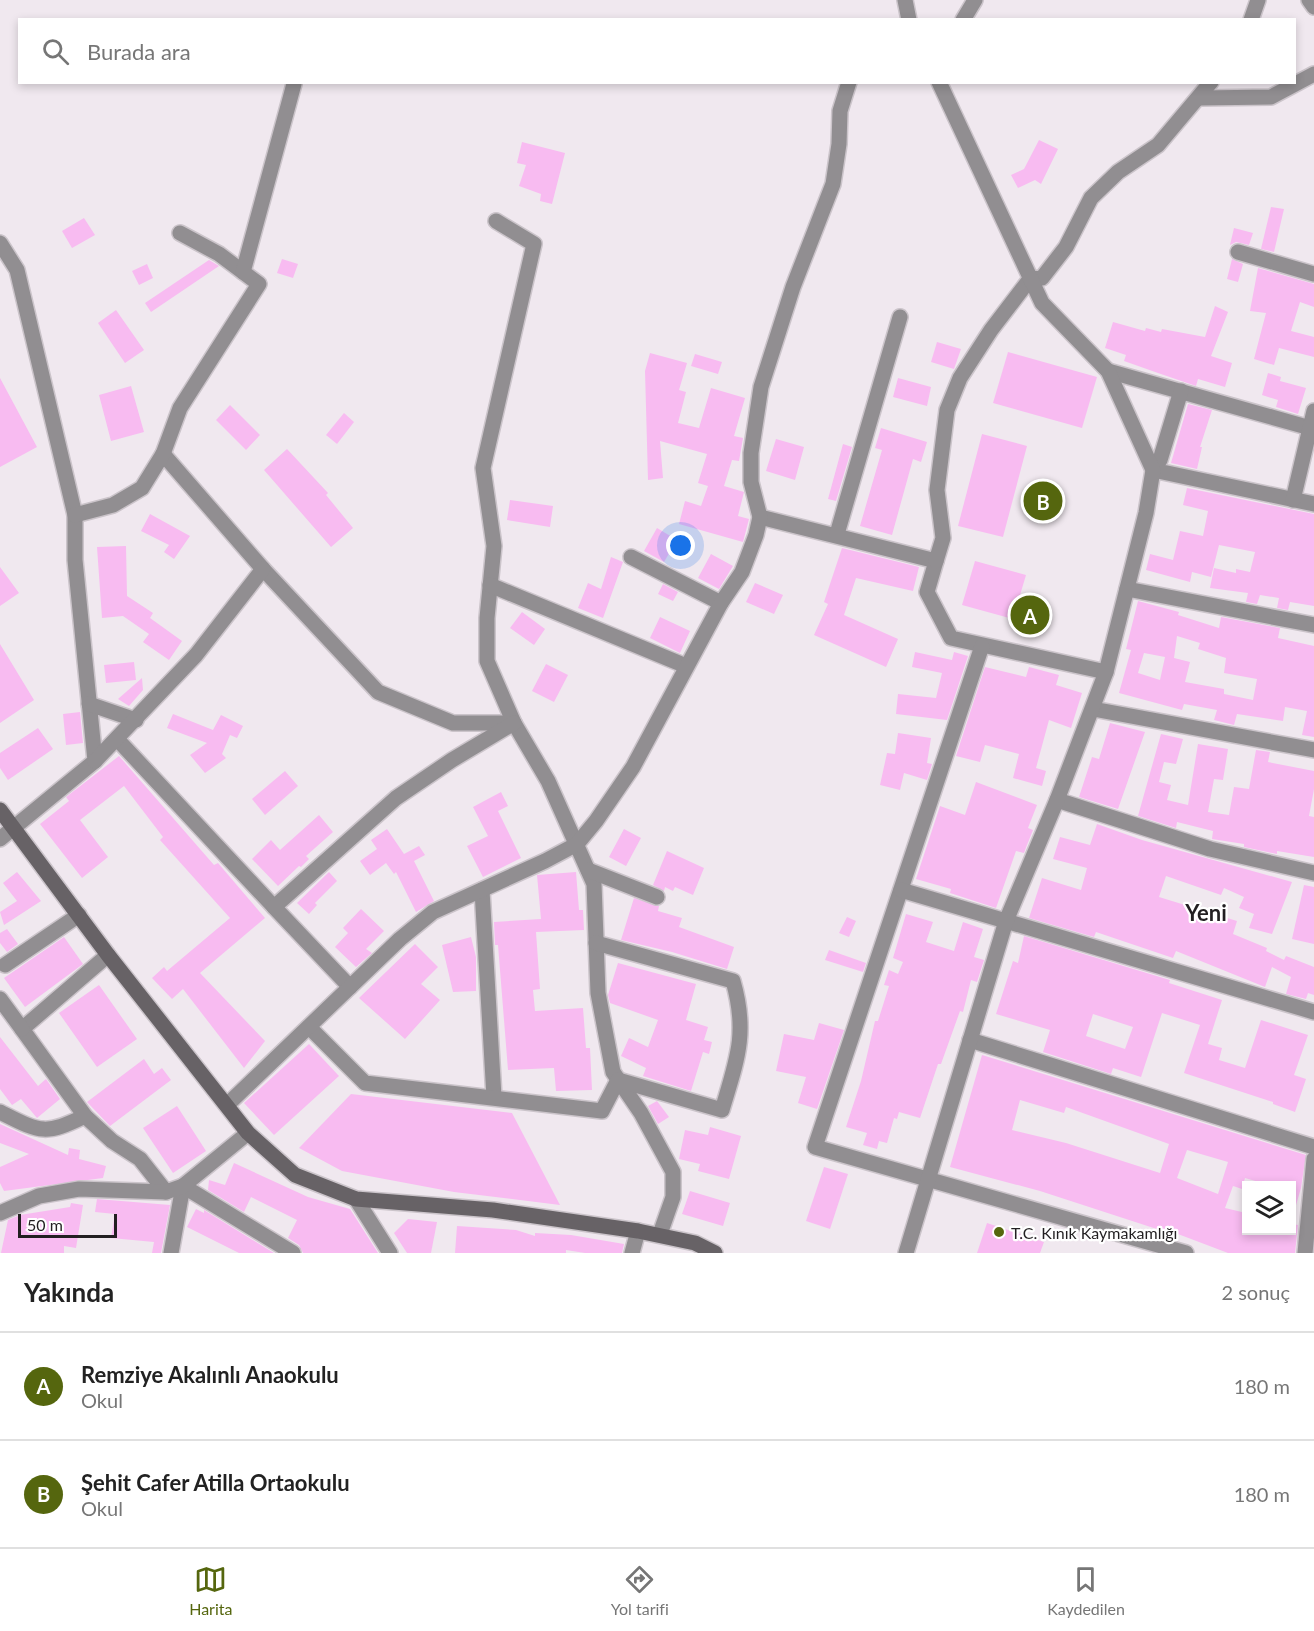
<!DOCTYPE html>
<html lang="tr">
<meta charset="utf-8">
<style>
body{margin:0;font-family:Lato,sans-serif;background:#f2f2f2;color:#222}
.controls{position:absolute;right:18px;bottom:18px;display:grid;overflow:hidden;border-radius:0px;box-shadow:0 3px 9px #0003}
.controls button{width:54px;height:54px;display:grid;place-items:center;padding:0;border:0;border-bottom:2px solid #e0e0e0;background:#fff;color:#222;font:30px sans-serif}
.scale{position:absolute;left:18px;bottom:15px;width:99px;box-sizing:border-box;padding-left:6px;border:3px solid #221f21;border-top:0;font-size:16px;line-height:21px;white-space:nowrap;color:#221f21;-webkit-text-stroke:4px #fff;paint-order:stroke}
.you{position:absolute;left:681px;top:546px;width:21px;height:21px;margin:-15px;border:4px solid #fff;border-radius:50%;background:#1a73e8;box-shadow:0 0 0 9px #1a73e833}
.badge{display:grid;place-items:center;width:39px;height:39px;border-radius:50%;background:#55660e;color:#fff;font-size:20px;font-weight:700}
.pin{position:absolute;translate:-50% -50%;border:3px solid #fff;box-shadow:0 2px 6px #0006}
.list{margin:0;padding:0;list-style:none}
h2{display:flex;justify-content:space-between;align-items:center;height:78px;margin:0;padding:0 24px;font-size:26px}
h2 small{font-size:20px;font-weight:400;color:#767676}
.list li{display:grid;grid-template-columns:39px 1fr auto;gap:18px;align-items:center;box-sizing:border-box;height:108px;padding:0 24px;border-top:2px solid #e0e0e0}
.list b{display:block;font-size:22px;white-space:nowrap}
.list p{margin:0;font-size:20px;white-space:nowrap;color:#767676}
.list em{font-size:20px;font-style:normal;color:#767676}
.icon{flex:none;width:33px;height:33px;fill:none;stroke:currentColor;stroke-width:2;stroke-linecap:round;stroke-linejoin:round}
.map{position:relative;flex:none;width:1314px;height:1253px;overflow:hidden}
.search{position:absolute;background:#fff;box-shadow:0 3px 9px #0003;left:18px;right:18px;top:18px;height:66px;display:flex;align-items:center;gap:15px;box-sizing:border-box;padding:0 21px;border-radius:0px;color:#767676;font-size:22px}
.sheet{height:294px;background:#fff}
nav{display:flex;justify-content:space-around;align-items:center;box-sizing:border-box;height:84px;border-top:2px solid #e0e0e0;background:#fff;font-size:16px;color:#767676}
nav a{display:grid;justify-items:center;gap:3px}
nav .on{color:#55660e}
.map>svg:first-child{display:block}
</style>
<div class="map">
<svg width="1314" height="1253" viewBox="0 0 1314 1253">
<rect width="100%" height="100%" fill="#f0e8ef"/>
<g fill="#f8bbf1" fill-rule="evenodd">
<path d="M 1039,140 L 1058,149 L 1041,184 L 1035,180 L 1018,188 L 1011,175 L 1024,169 Z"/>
<path d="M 522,142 L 565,153 L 552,204 L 540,201 L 541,194 L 519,186 L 526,165 L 517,163 Z"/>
<path d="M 1271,207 L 1284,209 L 1274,252 L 1261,249 Z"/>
<path d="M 84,218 L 95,235 L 72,248 L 62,231 Z"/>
<path d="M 1234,228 L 1253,233 L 1249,245 L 1236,242 L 1230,245 Z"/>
<path d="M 282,259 L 298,264 L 293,278 L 277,273 Z"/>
<path d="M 1232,259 L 1243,264 L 1238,282 L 1227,279 Z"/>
<path d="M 209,260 L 219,266 L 151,312 L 145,303 Z"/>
<path d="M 147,264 L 153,278 L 139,285 L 132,271 Z"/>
<path d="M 1258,268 L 1314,284 L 1314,307 L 1300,302 L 1291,331 L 1314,337 L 1314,357 L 1279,348 L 1274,365 L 1254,359 L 1266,313 L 1250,311 Z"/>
<path d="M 1215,306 L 1228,312 L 1211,356 L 1232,363 L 1225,387 L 1198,379 L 1196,386 L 1158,373 L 1124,361 L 1126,355 L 1105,348 L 1113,322 L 1145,331 L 1146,328 L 1161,332 L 1162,329 L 1205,337 Z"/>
<path d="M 116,310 L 144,350 L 125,363 L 98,323 Z"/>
<path d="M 937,342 L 961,349 L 954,369 L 931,362 Z"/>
<path d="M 1008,352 L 1097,377 L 1082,428 L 993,403 Z"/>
<path d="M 650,353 L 687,363 L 679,390 L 686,392 L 678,423 L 699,428 L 711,388 L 745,398 L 734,436 L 743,438 L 739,461 L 732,460 L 724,486 L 744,492 L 738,516 L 749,519 L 743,542 L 679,524 L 685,501 L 701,506 L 708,486 L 698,483 L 707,454 L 660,441 L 663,478 L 648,480 L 645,371 Z"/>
<path d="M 695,354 L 722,362 L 718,374 L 691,366 Z"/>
<path d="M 1268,373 L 1281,377 L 1280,381 L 1306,388 L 1298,414 L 1276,407 L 1278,400 L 1262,395 Z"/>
<path d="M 0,378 L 37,447 L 0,467 Z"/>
<path d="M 898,378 L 931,387 L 927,406 L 893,397 Z"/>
<path d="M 131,386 L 144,432 L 111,441 L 99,395 Z"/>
<path d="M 1188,404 L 1212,410 L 1200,447 L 1202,447 L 1197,469 L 1171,463 Z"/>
<path d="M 230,405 L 260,435 L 246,450 L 216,420 Z"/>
<path d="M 344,413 L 354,422 L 337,444 L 326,435 Z"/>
<path d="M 881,428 L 927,442 L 921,462 L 913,459 L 892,535 L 860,526 L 882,450 L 875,448 Z"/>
<path d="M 982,434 L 1027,446 L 1003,537 L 958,526 Z"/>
<path d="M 776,439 L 804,447 L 795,480 L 766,471 Z"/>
<path d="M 843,444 L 852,447 L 836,501 L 828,499 Z"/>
<path d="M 287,449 L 328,493 L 326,495 L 353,528 L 331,547 L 264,470 Z"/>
<path d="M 1187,488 L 1314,514 L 1314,606 L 1290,602 L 1288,610 L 1277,608 L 1279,598 L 1260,595 L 1257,604 L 1246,602 L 1248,593 L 1210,588 L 1214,568 L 1236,573 L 1236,569 L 1250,572 L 1255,552 L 1219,545 L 1211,577 L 1192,572 L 1190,582 L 1146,570 L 1150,554 L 1173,560 L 1180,531 L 1203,536 L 1208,511 L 1183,505 Z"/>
<path d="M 510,500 L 553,506 L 550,527 L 507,520 Z"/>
<path d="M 150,514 L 190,536 L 174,559 L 164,552 L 169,545 L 141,531 Z"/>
<path d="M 657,528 L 677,540 L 664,562 L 644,551 Z"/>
<path d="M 126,546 L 127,596 L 153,613 L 150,618 L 182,641 L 169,660 L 143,642 L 149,634 L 123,616 L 102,618 L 97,547 Z"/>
<path d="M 842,548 L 919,567 L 913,591 L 856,578 L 844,615 L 898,639 L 886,667 L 814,635 L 828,604 L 824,602 Z"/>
<path d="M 711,554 L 733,566 L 719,589 L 698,578 Z"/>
<path d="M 611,557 L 623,562 L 603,618 L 578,608 L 588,583 L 601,589 Z"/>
<path d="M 975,561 L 1026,575 L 1013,619 L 962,605 Z"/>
<path d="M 0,567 L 19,593 L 0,606 Z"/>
<path d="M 755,583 L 783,595 L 774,614 L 746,602 Z"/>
<path d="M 663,584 L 678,592 L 673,601 L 658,594 Z"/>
<path d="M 1138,601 L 1179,612 L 1178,615 L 1219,628 L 1221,617 L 1280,628 L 1278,638 L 1314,646 L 1314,737 L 1302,735 L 1307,711 L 1285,707 L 1283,721 L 1237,714 L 1234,725 L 1214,720 L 1217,710 L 1184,704 L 1182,710 L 1119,693 L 1131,650 L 1126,649 ZM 1177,636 L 1200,643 L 1198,649 L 1226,658 L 1224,673 L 1257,679 L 1253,700 L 1224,694 L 1224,689 L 1185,682 L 1190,662 L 1174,658 ZM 1144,653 L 1165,657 L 1160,680 L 1138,673 Z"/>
<path d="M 522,612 L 545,629 L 534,645 L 510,628 Z"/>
<path d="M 660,617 L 690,631 L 680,653 L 650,638 Z"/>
<path d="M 0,644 L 34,700 L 0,723 Z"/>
<path d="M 915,652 L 952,660 L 954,652 L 968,656 L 947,720 L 896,714 L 898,694 L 936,698 L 942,673 L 912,667 Z"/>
<path d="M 134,662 L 136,680 L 106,683 L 104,665 Z"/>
<path d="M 546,664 L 568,675 L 554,702 L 532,691 Z"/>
<path d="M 985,667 L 1026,677 L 1029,667 L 1059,675 L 1056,685 L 1082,693 L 1071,728 L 1049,720 L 1036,768 L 1046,771 L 1042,786 L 1013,778 L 1019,754 L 985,745 L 980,762 L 956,756 Z"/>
<path d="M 142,678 L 143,690 L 129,706 L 118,699 Z"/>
<path d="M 80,712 L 83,743 L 66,745 L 63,714 Z"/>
<path d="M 173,714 L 213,730 L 221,715 L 243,726 L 237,738 L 230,735 L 222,754 L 226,758 L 205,773 L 190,755 L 207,743 L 167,728 Z"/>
<path d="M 1110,723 L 1145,732 L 1118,809 L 1079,797 L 1092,757 L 1099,759 Z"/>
<path d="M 38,728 L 53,749 L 8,780 L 0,768 L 0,753 Z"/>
<path d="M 898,733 L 931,738 L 927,763 L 932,764 L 927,780 L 904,773 L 900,790 L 880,785 L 887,753 L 895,754 Z"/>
<path d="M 1161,734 L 1183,739 L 1176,764 L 1164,762 L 1159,782 L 1171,785 L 1167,800 L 1188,805 L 1198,744 L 1228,749 L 1223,780 L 1214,779 L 1208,812 L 1229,815 L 1234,787 L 1249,789 L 1256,750 L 1270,752 L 1268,762 L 1314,771 L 1314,789 L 1309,816 L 1314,817 L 1314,857 L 1277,851 L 1277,854 L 1244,847 L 1244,844 L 1212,839 L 1213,831 L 1177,822 L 1176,828 L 1138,816 Z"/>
<path d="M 119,756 L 214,865 L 218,863 L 265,918 L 200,973 L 265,1041 L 244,1068 L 183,989 L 172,999 L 152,978 L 164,967 L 167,971 L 230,918 L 160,840 L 163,837 L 124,786 L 80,820 L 108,857 L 82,878 L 40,824 L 69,801 L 66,797 Z"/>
<path d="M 285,771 L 298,786 L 265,815 L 252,799 Z"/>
<path d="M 976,782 L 1037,805 L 1028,828 L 1033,830 L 1027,845 L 1024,853 L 1016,851 L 996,908 L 950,893 L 951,889 L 916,879 L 940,806 L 965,815 Z"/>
<path d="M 501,792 L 508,806 L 498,811 L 521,858 L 483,877 L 467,846 L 488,836 L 473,807 Z"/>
<path d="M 319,815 L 333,832 L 306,856 L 309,859 L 301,867 L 299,866 L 278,886 L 252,859 L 271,840 L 280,850 Z"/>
<path d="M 1097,824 L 1142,840 L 1292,882 L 1272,934 L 1249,928 L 1254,914 L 1239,908 L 1244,897 L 1224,888 L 1221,895 L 1166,876 L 1159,897 L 1237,921 L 1233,934 L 1267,948 L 1266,951 L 1284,960 L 1286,956 L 1314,967 L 1314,995 L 1308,993 L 1306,999 L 1286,994 L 1291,977 L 1272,967 L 1265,987 L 1176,951 L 1173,958 L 1096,932 L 1094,937 L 1029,918 L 1042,878 L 1081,890 L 1087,868 L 1053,859 L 1060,837 L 1090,845 Z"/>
<path d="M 387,829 L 404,854 L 419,846 L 425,855 L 414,861 L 434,901 L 416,912 L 396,872 L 394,874 L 386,863 L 370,875 L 360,861 L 377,849 L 371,840 Z"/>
<path d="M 624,829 L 641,838 L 626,866 L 609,857 Z"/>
<path d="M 667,851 L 704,868 L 693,895 L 675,887 L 673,891 L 665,887 L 664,891 L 653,885 Z"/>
<path d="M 17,872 L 41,901 L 4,925 L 0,912 L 17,901 L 3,883 Z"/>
<path d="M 329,872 L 337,881 L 315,903 L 317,905 L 309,914 L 297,903 Z"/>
<path d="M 576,872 L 579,910 L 583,910 L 584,930 L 536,932 L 540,989 L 533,990 L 535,1011 L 583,1008 L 586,1048 L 590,1048 L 592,1090 L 556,1091 L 554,1068 L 508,1070 L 498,945 L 495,945 L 494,922 L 541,919 L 537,875 Z"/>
<path d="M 1304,885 L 1314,887 L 1314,944 L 1292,939 Z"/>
<path d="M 634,898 L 659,906 L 658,911 L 682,918 L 679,927 L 734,947 L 727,969 L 672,952 L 621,940 Z"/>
<path d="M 361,909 L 384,931 L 366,949 L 372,953 L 356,967 L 335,947 L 348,933 L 343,928 Z"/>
<path d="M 906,914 L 933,922 L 926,942 L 954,951 L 963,922 L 983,929 L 974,957 L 984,960 L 977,982 L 971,980 L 963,1012 L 960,1011 L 941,1064 L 938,1064 L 920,1118 L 899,1112 L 897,1119 L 894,1118 L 887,1143 L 879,1141 L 877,1149 L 863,1145 L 867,1133 L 846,1127 L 861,1081 L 875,1021 L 878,1021 L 889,986 L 884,985 L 889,970 L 898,974 L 903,962 L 893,958 Z"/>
<path d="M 847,917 L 856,921 L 849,937 L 839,933 Z"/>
<path d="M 7,929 L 18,944 L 7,952 L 0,943 L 0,933 Z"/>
<path d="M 1024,936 L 1170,980 L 1169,983 L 1222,1000 L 1208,1044 L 1222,1048 L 1219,1060 L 1245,1068 L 1261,1020 L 1308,1035 L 1294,1075 L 1306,1079 L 1295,1112 L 1273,1104 L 1273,1102 L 1184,1073 L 1200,1025 L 1162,1013 L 1141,1077 L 1113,1068 L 1111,1074 L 1043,1052 L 1050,1030 L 996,1014 L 1013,961 L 1018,963 ZM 1093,1014 L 1133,1027 L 1125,1049 L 1086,1036 Z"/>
<path d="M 64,937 L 83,964 L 25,1007 L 4,978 Z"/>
<path d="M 471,937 L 476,957 L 476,991 L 453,992 L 442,945 Z"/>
<path d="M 415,944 L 438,967 L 421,984 L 440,1000 L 405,1039 L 359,998 Z"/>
<path d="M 829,950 L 866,963 L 863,972 L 825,960 Z"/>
<path d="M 618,963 L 696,984 L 686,1020 L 708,1027 L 704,1040 L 712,1042 L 709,1054 L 703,1052 L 691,1091 L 643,1076 L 646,1068 L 621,1056 L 629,1038 L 648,1047 L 658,1020 L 610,1003 L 608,995 Z"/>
<path d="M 99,985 L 137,1039 L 97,1067 L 59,1013 Z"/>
<path d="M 819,1023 L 844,1030 L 817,1109 L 798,1103 L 806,1077 L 776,1071 L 784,1034 L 814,1040 Z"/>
<path d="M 0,1037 L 38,1086 L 46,1079 L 60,1099 L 37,1118 L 21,1099 L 12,1105 L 0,1089 Z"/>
<path d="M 309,1044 L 339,1076 L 274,1135 L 244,1103 Z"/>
<path d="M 982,1055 L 1306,1155 L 1301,1188 L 1294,1212 L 1292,1212 L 1292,1185 L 1269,1185 L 1245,1178 L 1242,1189 L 1233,1186 L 1225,1208 L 1246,1213 L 1246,1230 L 1292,1230 L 1292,1224 L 1298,1225 L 1295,1253 L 1228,1253 L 1170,1231 L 1169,1233 L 1040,1191 L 950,1167 ZM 1020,1100 L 1064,1113 L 1066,1107 L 1169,1144 L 1160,1173 L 1066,1143 L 1012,1130 ZM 1187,1150 L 1228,1162 L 1218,1194 L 1177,1178 Z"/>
<path d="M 144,1059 L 154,1074 L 162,1068 L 171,1080 L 110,1126 L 87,1102 Z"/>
<path d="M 351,1094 L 512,1113 L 560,1205 L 454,1192 L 342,1171 L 299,1148 Z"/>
<path d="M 657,1101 L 669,1117 L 658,1124 L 648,1106 Z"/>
<path d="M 177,1106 L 206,1151 L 173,1173 L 143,1128 Z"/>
<path d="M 0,1124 L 68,1155 L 69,1148 L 80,1150 L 79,1159 L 106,1166 L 103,1178 L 4,1191 L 0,1183 L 0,1167 L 29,1154 L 0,1143 Z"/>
<path d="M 710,1127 L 741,1136 L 729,1179 L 698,1171 L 700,1164 L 679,1159 L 685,1130 L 708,1135 Z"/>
<path d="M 234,1163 L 308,1197 L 350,1209 L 378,1253 L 303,1253 L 299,1245 L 288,1238 L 297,1220 L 251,1197 L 244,1212 L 208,1190 L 209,1180 L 225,1185 Z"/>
<path d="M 824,1167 L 848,1174 L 830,1229 L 806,1221 Z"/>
<path d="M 690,1191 L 730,1203 L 723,1226 L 682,1214 Z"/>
<path d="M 97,1199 L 170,1205 L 161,1253 L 152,1253 L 154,1242 L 111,1238 L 115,1214 L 95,1212 Z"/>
<path d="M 71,1203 L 83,1205 L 76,1248 L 64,1246 L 64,1253 L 1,1253 L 8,1220 L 20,1215 L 70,1207 Z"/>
<path d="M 196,1209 L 204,1213 L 204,1210 L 274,1253 L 239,1253 L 187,1227 Z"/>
<path d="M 408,1219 L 437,1222 L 431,1253 L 407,1253 L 394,1233 Z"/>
<path d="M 987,1223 L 1044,1242 L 1040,1253 L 977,1253 Z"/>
<path d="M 457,1226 L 516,1230 L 535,1236 L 535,1233 L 571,1235 L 624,1244 L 622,1253 L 585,1253 L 566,1250 L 566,1253 L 455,1253 Z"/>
</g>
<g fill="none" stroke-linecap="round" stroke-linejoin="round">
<g stroke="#cbc4ca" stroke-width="18">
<g id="minor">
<path d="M 1309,0 L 1314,7"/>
<path d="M 496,221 L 534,244 L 483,468 L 494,546 L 487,618 L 487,661 L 514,723 L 548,781 L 594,884 L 598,993 L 613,1072 L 641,1113 L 673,1172 L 673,1197 L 660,1234"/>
<path d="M 180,233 L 219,254 L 243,272"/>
<path d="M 0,243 L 17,270 L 75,515 L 75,560 L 95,761 L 0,839"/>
<path d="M 1238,252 L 1314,274"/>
<path d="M 1108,371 L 1314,429"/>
<path d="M 1181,391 L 1160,460 L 1153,470 L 1314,504"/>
<path d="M 163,454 L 263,569 L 378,692 L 453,723 L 514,723"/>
<path d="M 1293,500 L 1314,411"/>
<path d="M 75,515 L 113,505 L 142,488 L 163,454 L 180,408 L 259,284 L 243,272 L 294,84"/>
<path d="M 760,517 L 936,561 L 927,592 L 951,638 L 1106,672"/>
<path d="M 837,534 L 900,317"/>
<path d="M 631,557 L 721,603"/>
<path d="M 936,561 L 943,538 L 937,490 L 947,410 L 960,378 L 991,330 L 1030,279"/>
<path d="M 490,585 L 686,666"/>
<path d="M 1127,589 L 1314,625"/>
<path d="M 982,646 L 815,1147 L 1186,1253"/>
<path d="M 89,704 L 136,720"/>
<path d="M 1093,709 L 1314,750"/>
<path d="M 117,739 L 274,907"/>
<path d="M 95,761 L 196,655 L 263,569"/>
<path d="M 1057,800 L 1210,849 L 1314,873"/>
<path d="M 588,870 L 657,897"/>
<path d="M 482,890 L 494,1097"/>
<path d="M 901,890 L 1314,1012"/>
<path d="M 108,955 L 22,1029 L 85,1116 L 112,1141 L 140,1159 L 166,1192"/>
<path d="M 5,965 L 79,915"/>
<path d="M 350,987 L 274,907 L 396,798 L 452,760 L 514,723"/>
<path d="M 0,999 L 22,1029"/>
<path d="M 309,1027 L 365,1083 L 602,1111 L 618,1080 L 722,1110 C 737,1060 748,1033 733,981 L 596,943"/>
<path d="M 970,1040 L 1314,1147"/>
<path d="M 227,1105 L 400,939 L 433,912 L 545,861 L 577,844 L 596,821 L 633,767 L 721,603 L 742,572 L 756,535 L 760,517 L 751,482 L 751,453 L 761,387 L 793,287 L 833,184 L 839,144 L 840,111 L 849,82"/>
<path d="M 0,1112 C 40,1132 44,1136 85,1116"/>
<path d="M 356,1199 L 390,1253"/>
<path d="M 171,1253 L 183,1186 L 293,1253"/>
<path d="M 632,1253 L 638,1231"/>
<path d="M 1305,1253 L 1314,1159"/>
</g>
</g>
<g stroke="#cbc4ca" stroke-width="18">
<g id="tertiary">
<path d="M 905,0 L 909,20"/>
<path d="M 963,20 L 975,0"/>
<path d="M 1251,20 L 1258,0"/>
<path d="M 1201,98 L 1271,97 L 1314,74"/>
<path d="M 1030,279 L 1042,278 L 1066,247 L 1091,198 L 1118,172 L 1158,145 L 1211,82"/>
<path d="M 0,1213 L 39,1196 L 79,1189 L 166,1192 L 183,1186 L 248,1133"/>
<path d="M 906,1253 L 1006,921 L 1057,800 L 1106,672 L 1146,513 L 1153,470 L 1108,371 L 1042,303 L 939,82"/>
</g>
</g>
<g stroke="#cbc4ca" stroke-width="18">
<path id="secondary" d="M 0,810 L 108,955 L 248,1133 L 295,1175 L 356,1199 L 493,1210 L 638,1231 L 695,1243 L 715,1253"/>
</g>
<use href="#minor" stroke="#918e91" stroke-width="15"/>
<use href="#tertiary" stroke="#918e91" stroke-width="15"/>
<use href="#secondary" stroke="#676266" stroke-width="15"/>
</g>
<circle fill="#55660e" stroke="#fff" stroke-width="2" cx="999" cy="1232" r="6"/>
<g text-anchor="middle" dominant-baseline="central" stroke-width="4.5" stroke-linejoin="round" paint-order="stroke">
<g font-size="16" fill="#221f21" stroke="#fff" text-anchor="start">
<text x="1011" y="1232">T.C. Kınık Kaymakamlığı</text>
</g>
<g font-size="22" font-weight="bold" fill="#221f21" stroke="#fff">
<text x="1206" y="912">Yeni</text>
</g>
</g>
</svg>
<div class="controls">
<button><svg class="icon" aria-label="layers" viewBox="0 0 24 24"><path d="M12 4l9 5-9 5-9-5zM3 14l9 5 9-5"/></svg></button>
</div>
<div class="scale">50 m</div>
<div class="you"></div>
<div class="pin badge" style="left:1030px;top:615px">A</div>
<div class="pin badge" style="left:1043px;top:501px">B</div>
<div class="search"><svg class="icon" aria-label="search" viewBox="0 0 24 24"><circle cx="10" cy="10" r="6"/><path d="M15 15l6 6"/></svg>Burada ara</div>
</div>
<section class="sheet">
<h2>Yakında<small>2 sonuç</small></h2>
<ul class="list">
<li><span class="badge">A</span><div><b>Remziye Akalınlı Anaokulu</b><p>Okul</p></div><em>180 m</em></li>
<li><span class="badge">B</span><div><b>Şehit Cafer Atilla Ortaokulu</b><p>Okul</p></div><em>180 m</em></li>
</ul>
</section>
<nav>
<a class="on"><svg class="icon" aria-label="map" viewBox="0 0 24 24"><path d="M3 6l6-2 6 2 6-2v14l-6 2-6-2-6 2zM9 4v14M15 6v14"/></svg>Harita</a>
<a><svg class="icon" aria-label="directions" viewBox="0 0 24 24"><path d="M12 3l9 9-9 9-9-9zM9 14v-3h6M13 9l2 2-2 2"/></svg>Yol tarifi</a>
<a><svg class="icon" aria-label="saved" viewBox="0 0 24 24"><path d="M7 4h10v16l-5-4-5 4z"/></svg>Kaydedilen</a>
</nav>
